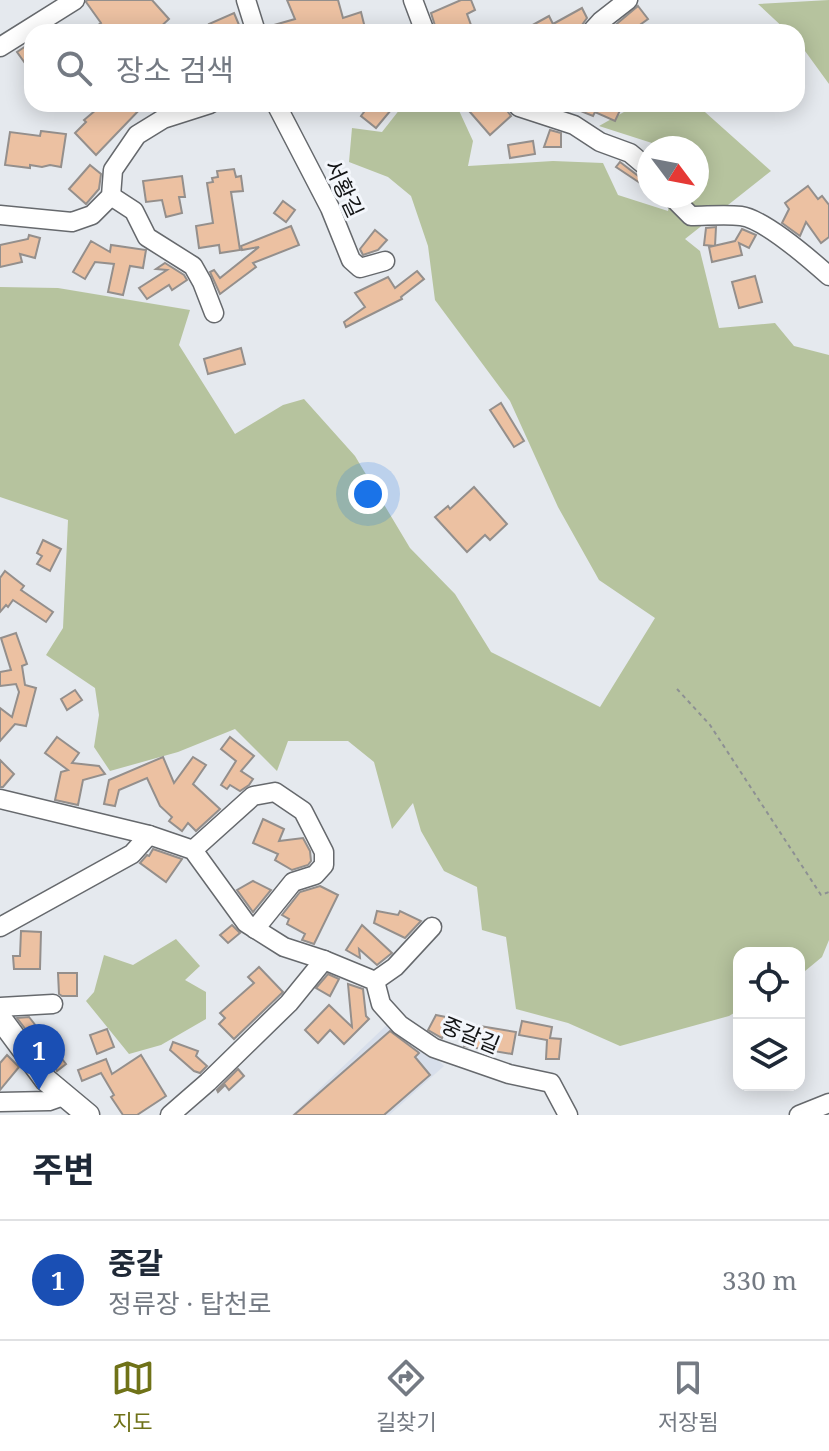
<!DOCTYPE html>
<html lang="ko">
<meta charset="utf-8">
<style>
body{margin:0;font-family:"Noto Serif","Noto Sans KR",serif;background:#f2f2f3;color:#1f2937}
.controls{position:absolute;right:24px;bottom:24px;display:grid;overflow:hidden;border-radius:16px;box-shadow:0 4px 20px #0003}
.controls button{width:72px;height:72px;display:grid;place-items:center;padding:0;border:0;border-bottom:2px solid #e0e1e3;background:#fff;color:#1f2937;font:40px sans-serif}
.compass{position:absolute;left:637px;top:136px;width:72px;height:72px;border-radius:50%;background:#fff;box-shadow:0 4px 20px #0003;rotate:122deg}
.you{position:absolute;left:368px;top:494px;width:28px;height:28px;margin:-20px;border:6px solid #fff;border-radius:50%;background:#1a73e8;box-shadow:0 0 0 12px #1a73e833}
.badge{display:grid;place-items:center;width:52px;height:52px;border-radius:50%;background:#6f7218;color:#fff;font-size:26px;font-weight:700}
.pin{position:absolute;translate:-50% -66px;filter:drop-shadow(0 2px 4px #0008)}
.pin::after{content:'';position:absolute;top:42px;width:28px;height:24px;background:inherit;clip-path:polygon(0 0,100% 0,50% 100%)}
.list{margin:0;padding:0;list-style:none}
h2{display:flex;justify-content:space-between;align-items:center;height:104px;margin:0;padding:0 32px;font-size:34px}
h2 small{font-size:26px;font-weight:400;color:#747a83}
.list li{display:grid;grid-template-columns:52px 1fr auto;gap:24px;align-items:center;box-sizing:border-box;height:120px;padding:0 32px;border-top:2px solid #e0e1e3}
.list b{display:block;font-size:30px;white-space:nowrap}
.list p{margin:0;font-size:26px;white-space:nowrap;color:#747a83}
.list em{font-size:26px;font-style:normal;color:#747a83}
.icon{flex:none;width:44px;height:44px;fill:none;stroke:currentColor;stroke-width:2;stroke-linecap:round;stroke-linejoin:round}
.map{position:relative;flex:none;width:829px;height:1115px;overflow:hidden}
.search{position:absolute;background:#fff;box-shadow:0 4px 20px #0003;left:24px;right:24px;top:24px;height:88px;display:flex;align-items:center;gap:20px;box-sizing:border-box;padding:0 28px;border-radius:24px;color:#747a83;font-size:30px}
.sheet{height:224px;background:#fff}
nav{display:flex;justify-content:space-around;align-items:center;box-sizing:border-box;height:112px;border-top:2px solid #e0e1e3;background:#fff;font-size:22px;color:#747a83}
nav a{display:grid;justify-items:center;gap:4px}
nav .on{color:#6f7218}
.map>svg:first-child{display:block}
</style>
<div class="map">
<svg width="829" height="1115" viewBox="0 0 829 1115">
<rect width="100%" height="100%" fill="#e5e9ee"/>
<path fill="#d8dfeb" d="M 391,1021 L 423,1045 L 444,1066 L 389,1115 L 292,1115 Z"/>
<g fill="#b6c39e">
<path d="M 829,0 L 829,84 L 797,40 L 797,32 L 788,32 L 758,4 Z"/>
<path d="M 404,104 L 456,104 L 473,141 L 468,166 L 553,161 L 603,163 L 618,195 L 668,211 L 671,196 L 697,196 L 697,148 L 658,148 L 655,144 L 599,126 L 631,108 L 634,104 L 696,104 L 771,171 L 685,239 L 700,251 L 719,328 L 775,323 L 794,346 L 829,355 L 829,940 L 822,957 L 799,976 L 799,953 L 739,953 L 739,1010 L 729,1016 L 620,1046 L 568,1023 L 516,1009 L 506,937 L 482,930 L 477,887 L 444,871 L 421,831 L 413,803 L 392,829 L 374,762 L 348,741 L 288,741 L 277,771 L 235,729 L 178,752 L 110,771 L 94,747 L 99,715 L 95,688 L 46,655 L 63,628 L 68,520 L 0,497 L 0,287 L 58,288 L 190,310 L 179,345 L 235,434 L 283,405 L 304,399 L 355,456 L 410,548 L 455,594 L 491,652 L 600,707 L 655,618 L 599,580 L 558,507 L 510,401 L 435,300 L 428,246 L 411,196 L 388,177 L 349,162 L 352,128 L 382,132 Z"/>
<path d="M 176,939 L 200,966 L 185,980 L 206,992 L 206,1019 L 161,1045 L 129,1054 L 86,1001 L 94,992 L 104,955 L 133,965 Z"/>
</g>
<g fill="#ecc1a2" stroke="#948f8c" stroke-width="2">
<path d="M 87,0 L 152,0 L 169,19 L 155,32 L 88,32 L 101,23 L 86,2 Z"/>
<path d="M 287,0 L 338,0 L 343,18 L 361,12 L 366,32 L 268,32 L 267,27 L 295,19 Z"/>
<path d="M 461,0 L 471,0 L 475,10 L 467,14 L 471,25 L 455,32 L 437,32 L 431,13 Z"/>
<path d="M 638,6 L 648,19 L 630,32 L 607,32 Z"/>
<path d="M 582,8 L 587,18 L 582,25 L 579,32 L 520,32 L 549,16 L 553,24 Z"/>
<path d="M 234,13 L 242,32 L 213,32 L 209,24 Z"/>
<path d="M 32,42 L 32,73 L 17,52 Z"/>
<path d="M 103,104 L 145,104 L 96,155 L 75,133 L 86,122 L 84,120 Z"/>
<path d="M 370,104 L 396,104 L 376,128 L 361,116 Z"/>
<path d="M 479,104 L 502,104 L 511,116 L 490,135 L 470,112 Z"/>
<path d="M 558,104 L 623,104 L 615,121 L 595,112 L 593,116 L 571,107 L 570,111 L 557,107 Z"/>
<path d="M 550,130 L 561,133 L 561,147 L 544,147 Z"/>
<path d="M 41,131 L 66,134 L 61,167 L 50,165 L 42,167 L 30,165 L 30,168 L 5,165 L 10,132 L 40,136 Z"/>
<path d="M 533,141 L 535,154 L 510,158 L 508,145 Z"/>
<path d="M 620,162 L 641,178 L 649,181 L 649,189 L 616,167 Z"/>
<path d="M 90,165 L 101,174 L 99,189 L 86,204 L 69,189 Z"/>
<path d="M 234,169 L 236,177 L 241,176 L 243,191 L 231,192 L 240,250 L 220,253 L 219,245 L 199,248 L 196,226 L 213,223 L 207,183 L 213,182 L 212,178 L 218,177 L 217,171 Z"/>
<path d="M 182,176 L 185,197 L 179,197 L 182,213 L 166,217 L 162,200 L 146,202 L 143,181 Z"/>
<path d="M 808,186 L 818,199 L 822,196 L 829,205 L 829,237 L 821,243 L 806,222 L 800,236 L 782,223 L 789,209 L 785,203 Z"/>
<path d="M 283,201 L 295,210 L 286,222 L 274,213 Z"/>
<path d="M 291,226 L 299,245 L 253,263 L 256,267 L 220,294 L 210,272 L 214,270 L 220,278 L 259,247 L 242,250 L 241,246 Z"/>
<path d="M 716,227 L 715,246 L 704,245 L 706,228 Z"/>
<path d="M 742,229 L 756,235 L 749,248 L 739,243 L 742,255 L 712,262 L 709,247 L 735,241 Z"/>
<path d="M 375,230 L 387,240 L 378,250 L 363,255 L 360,249 Z"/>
<path d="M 29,235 L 40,238 L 35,258 L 20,254 L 22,262 L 0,267 L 0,245 L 28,239 Z"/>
<path d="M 91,241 L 110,252 L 111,245 L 146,250 L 143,268 L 130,266 L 123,295 L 108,292 L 114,264 L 95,262 L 85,279 L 73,272 Z"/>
<path d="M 165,263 L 184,275 L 187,280 L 172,290 L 169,285 L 147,299 L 139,288 L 167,270 L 156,269 Z"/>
<path d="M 417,271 L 424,279 L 401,297 L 402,299 L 346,327 L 344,322 L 365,307 L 355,293 L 388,277 L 395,288 Z"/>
<path d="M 755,276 L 762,302 L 739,308 L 732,282 Z"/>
<path d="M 241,348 L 245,364 L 208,374 L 204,359 Z"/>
<path d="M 501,403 L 524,441 L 514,447 L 490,410 Z"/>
<path d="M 474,487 L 507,524 L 490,540 L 485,535 L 467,552 L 435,517 L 448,506 L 450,509 Z"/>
<path d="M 43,540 L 61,549 L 50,571 L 37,564 L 42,556 L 37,553 Z"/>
<path d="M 5,571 L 24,586 L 21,590 L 53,612 L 46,622 L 13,600 L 8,607 L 6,605 L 0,612 L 0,578 Z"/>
<path d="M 16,633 L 27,664 L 22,666 L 25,685 L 36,688 L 26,726 L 15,724 L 0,741 L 0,708 L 12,717 L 19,692 L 16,684 L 0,686 L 0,672 L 11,670 L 1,638 Z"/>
<path d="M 75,690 L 82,700 L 67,710 L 61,699 Z"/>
<path d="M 57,737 L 79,753 L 72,763 L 99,766 L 105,774 L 83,780 L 78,805 L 55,800 L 61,772 L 68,770 L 45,753 Z"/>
<path d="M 230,737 L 254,756 L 241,771 L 253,779 L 249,785 L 240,791 L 230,785 L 227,789 L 221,785 L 236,761 L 221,749 Z"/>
<path d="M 163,757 L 174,783 L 193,757 L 206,765 L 193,784 L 220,809 L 196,831 L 188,823 L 182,831 L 169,821 L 172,817 L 160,806 L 147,778 L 119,790 L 115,806 L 104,804 L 109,780 Z"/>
<path d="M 0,760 L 14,774 L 3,787 L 0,787 Z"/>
<path d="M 263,819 L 284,829 L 279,841 L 303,838 L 310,851 L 311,861 L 308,865 L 292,870 L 275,860 L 278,854 L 253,843 Z"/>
<path d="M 153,849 L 182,859 L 166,882 L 140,863 L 147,855 L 149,856 Z"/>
<path d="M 253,881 L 271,890 L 253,912 L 237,890 Z"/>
<path d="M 320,886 L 338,895 L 314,944 L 302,940 L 305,934 L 287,924 L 289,919 L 282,915 L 300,892 Z"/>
<path d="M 377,911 L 398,915 L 400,911 L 421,921 L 405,938 L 374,923 Z"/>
<path d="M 232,925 L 240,933 L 228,943 L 220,935 Z"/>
<path d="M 362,925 L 392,953 L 377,965 L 359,949 L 360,958 L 346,950 Z"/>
<path d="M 21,931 L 41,932 L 40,969 L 14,969 L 13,956 L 20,956 Z"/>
<path d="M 259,967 L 283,992 L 234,1039 L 219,1024 L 225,1018 L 220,1013 L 254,983 L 248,977 Z"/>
<path d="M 58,973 L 77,973 L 77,996 L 62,996 L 59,994 Z"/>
<path d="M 328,974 L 339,979 L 330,996 L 316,988 Z"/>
<path d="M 348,984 L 363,989 L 366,1016 L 369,1019 L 344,1044 L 330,1030 L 318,1043 L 305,1030 L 329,1005 L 352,1027 Z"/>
<path d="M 436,1015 L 446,1017 L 443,1030 L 446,1030 L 442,1038 L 428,1030 Z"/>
<path d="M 29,1017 L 66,1064 L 57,1071 L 44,1050 L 42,1051 L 17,1018 Z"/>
<path d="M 522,1021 L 552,1027 L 550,1038 L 561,1039 L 559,1059 L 546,1059 L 547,1040 L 519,1035 Z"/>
<path d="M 468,1024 L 516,1032 L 512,1054 L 464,1046 Z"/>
<path d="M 107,1029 L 114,1047 L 97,1054 L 90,1035 Z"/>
<path d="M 390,1031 L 418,1052 L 419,1053 L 415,1057 L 430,1075 L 384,1115 L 294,1115 Z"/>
<path d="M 173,1042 L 198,1051 L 196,1056 L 207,1066 L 200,1073 L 194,1071 L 170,1050 Z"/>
<path d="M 7,1055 L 19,1067 L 0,1090 L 0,1063 Z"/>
<path d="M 141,1055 L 166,1096 L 137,1115 L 123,1115 L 111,1097 L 114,1095 L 101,1073 L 82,1081 L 78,1070 L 106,1059 L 112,1074 Z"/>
<path d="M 238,1069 L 244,1076 L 229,1090 L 225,1085 L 218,1092 L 217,1090 Z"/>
</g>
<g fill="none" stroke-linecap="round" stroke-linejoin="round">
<g stroke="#66696d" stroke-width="21">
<g id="minor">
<path d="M 246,0 L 256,32"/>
<path d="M 413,0 L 425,32"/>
<path d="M 591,32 L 601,21 L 628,0"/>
<path d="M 0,47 L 75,0"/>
<path d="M 276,104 L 330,208 L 351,260 L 360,268 L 385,261"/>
<path d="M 518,104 L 519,107 L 574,125 L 600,142 L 630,153 L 649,169"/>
<path d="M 111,196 L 134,211 L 147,237 L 193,266 L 202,282 L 214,313"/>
<path d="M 671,196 L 691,216 C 707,216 725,214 741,216 C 764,219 811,260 829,276"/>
<path d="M 0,215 L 72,222 L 92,215 L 111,196 L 113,170 L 137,135 L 163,119 L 210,104"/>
<path d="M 0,799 L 149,835 L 193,850 L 246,923 L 284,947 L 324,960 L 375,981 L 381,1004 L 400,1025 L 434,1048 L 509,1074 L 551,1083 L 568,1115"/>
<path d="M 193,850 L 253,796 L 275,792 L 303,811 L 324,852 L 324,865 L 315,875 L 293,882 L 255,929"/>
<path d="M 0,927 L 132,854 L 149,835"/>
<path d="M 375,981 L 395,967 L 432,927"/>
<path d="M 0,1007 L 53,1004"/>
<path d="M 0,1102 L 49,1101 L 63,1096"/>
<path d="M 170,1115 L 208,1082 L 289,1003 L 324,960"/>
<path d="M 799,1115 L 829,1103"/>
</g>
</g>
<g stroke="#66696d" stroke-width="25">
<path id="major" d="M 0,1018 L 46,1080 L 88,1115"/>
</g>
<path stroke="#8d9093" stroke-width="2" stroke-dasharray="4 4" stroke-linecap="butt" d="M 677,689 L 710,725 L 821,895 L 829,892"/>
<use href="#minor" stroke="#fff" stroke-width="18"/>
<use href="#major" stroke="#fff" stroke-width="22"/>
</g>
<g text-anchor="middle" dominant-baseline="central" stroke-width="6" stroke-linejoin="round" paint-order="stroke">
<g font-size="22" fill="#131415" stroke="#f3f6fb">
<text transform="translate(345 188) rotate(65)">서황길</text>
<text transform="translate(471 1034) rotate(22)">중갈길</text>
</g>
</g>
</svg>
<div class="controls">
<button><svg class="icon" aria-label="locate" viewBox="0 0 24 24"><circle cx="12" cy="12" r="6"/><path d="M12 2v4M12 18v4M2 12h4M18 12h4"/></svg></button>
<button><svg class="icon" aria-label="layers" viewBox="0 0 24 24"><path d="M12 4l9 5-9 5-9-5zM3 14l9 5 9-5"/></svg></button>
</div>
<svg class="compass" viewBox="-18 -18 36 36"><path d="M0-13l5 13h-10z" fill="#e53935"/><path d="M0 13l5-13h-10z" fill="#747a83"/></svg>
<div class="you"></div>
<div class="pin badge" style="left:39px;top:1090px;background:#1a4fb4">1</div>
<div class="search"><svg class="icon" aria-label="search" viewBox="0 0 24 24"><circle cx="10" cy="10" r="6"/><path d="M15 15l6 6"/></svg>장소 검색</div>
</div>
<section class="sheet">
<h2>주변<small></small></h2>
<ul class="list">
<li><span class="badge" style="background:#1a4fb4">1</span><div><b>중갈</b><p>정류장 · 탑천로</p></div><em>330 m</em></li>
</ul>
</section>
<nav>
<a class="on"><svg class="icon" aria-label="map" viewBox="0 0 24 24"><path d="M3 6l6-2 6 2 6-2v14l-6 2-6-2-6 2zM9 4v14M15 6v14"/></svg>지도</a>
<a><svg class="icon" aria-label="directions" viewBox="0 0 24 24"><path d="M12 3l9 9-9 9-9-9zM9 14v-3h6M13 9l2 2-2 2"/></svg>길찾기</a>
<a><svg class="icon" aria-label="saved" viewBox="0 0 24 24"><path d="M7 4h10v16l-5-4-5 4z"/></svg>저장됨</a>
</nav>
